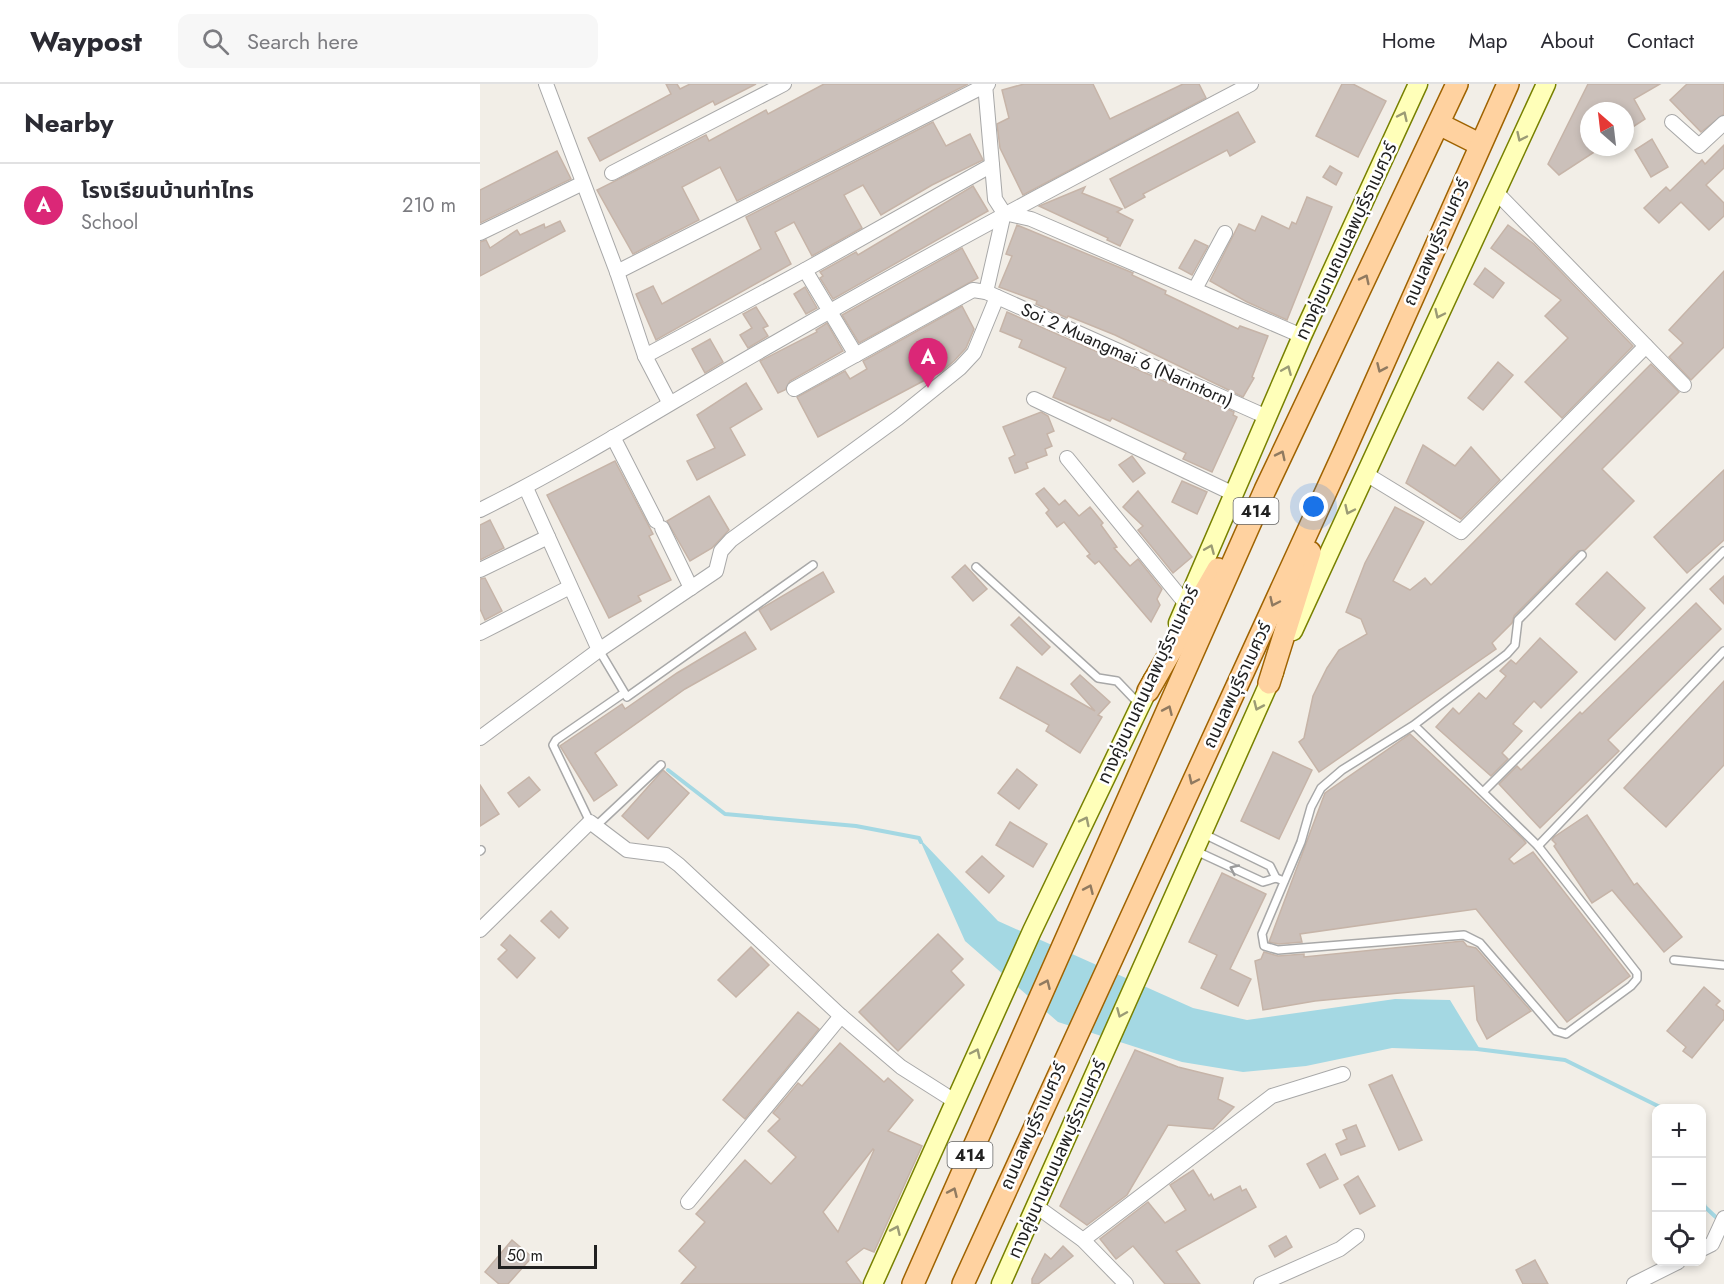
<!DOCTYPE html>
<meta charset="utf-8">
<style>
body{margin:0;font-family:Jost,"Noto Sans Thai",sans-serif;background:#f7f7f7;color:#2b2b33}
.controls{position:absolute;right:18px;bottom:18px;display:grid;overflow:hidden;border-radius:12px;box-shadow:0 3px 9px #0003}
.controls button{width:54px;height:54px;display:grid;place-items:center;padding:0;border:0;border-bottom:2px solid #e1e1e2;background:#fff;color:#2b2b33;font:30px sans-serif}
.compass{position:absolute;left:1100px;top:18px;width:54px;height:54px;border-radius:50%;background:#fff;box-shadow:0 3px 9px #0003;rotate:332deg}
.scale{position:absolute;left:18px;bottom:15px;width:99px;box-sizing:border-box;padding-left:6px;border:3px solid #212121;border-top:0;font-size:16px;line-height:21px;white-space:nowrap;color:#212121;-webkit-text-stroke:4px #fff;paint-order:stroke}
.you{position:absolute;left:834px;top:423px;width:21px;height:21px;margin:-15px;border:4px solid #fff;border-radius:50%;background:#1a73e8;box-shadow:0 0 0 9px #1a73e833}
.badge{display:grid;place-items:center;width:39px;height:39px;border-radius:50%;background:#db2777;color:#fff;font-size:20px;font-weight:700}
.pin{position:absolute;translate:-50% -50px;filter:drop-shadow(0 2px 3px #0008)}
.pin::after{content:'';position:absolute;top:32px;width:21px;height:18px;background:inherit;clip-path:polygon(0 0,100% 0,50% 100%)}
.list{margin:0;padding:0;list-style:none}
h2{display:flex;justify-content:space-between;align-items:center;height:78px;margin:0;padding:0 24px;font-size:26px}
h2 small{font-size:20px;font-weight:400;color:#7c7c81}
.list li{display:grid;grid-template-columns:39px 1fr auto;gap:18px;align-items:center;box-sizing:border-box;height:84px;padding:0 24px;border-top:2px solid #e1e1e2}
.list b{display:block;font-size:22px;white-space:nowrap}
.list p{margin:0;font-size:20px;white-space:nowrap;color:#7c7c81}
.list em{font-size:20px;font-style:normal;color:#7c7c81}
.icon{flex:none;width:33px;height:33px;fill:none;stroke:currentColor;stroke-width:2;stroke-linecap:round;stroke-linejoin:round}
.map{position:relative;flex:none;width:1244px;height:1200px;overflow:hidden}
header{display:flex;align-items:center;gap:36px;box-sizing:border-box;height:84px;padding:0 30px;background:#fff;border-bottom:2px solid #e1e1e2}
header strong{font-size:28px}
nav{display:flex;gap:33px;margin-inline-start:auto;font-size:21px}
.search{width:420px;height:54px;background:#f7f7f7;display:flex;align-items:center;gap:15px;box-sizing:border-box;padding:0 21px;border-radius:12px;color:#7c7c81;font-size:22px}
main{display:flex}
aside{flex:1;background:#fff}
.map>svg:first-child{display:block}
</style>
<header>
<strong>Waypost</strong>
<div class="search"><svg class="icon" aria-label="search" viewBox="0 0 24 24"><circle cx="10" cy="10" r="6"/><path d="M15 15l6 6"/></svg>Search here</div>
<nav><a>Home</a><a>Map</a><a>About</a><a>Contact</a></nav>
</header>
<main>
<aside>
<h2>Nearby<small></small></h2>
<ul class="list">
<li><span class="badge">A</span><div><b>โรงเรียนบ้านท่าไทร</b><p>School</p></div><em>210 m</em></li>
</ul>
</aside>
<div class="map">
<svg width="1244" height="1200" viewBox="0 0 1244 1200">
<rect width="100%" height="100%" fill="#f2eee7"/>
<path fill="#a4d8e3" d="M 439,754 L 518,837 L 713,924 L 767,936 L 915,915 L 970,916 L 1001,967 L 912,964 L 826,982 L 763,988 L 702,978 L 578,938 L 485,857 Z"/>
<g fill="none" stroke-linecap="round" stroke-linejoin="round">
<g stroke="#a4d8e3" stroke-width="4">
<path d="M 188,686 L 245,730 L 376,742 L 439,754 L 441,758"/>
<path d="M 997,965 L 1085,976 L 1182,1024"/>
<path d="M 1222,1115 L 1225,1123 L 1240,1137"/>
</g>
</g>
<g fill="#cbc0ba" stroke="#c6b4a8" stroke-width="1.5" fill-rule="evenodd">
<path d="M 186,0 L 197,0 L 200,5 L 210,0 L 276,0 L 235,21 L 233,17 L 120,77 L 108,54 L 191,10 Z"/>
<path d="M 344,0 L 488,0 L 257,117 L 240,83 L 202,103 L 219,136 L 153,170 L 117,106 L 226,51 L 229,57 L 286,26 L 288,30 Z"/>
<path d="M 544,0 L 613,0 L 630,35 L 703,0 L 719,0 L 726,14 L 543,111 L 520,64 L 517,40 L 529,34 L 522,6 Z"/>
<path d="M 862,0 L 873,0 L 906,17 L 878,73 L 836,52 Z"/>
<path d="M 1108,0 L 1180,0 L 1154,15 L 1165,35 L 1145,48 L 1145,27 L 1109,27 L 1109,63 L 1122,63 L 1079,91 L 1068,80 Z"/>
<path d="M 1207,0 L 1244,0 L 1244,30 L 1221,48 L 1190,16 Z"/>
<path d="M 758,28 L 775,58 L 750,72 L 747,66 L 663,110 L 665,113 L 645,124 L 630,95 Z"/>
<path d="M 453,38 L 466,62 L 490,50 L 503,76 L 452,101 L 401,131 L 383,101 L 364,111 L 382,144 L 332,172 L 314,138 L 295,148 L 311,180 L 176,256 L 156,210 L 173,202 L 182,220 L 281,165 L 266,133 Z"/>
<path d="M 1172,55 L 1188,83 L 1171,93 L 1155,66 Z"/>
<path d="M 1244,61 L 1244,84 L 1226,101 L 1244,119 L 1244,132 L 1229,146 L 1201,118 L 1179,139 L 1164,124 L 1186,103 L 1190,107 L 1222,76 L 1225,80 Z"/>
<path d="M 77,67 L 91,95 L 0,139 L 0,106 Z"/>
<path d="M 850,82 L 862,89 L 856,101 L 843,93 Z"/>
<path d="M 493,102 L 508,127 L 353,215 L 340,194 L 343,192 L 340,188 L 376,168 L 378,171 Z"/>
<path d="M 605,103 L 602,109 L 642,125 L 637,128 L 653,136 L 640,162 L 627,156 L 628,154 L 559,122 Z"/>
<path d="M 827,113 L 852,123 L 807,236 L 767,218 L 730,197 L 759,140 L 775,147 L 782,132 L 809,145 L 812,138 L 816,140 Z"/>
<path d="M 80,137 L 85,147 L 0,192 L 0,158 L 6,156 L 10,164 L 37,146 L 40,151 L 64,140 L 65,144 Z"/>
<path d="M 537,141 L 653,189 L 652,191 L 686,207 L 685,210 L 758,245 L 760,242 L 788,252 L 772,293 L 774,294 L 763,313 L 635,251 L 588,232 L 587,234 L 556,220 L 557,217 L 519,203 L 532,172 L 526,170 Z"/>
<path d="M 1028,141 L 1054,160 L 1153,262 L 1082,334 L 1045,298 L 1088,254 L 1065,232 L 1081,216 L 1011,164 Z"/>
<path d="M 715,156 L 728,162 L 712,191 L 699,184 Z"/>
<path d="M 482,164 L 498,194 L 379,259 L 362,231 Z"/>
<path d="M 1005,184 L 1024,199 L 1013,214 L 994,200 Z"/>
<path d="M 1244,187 L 1244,263 L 1211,296 L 1189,273 L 1203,259 L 1189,246 Z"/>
<path d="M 325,203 L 337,224 L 326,230 L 314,210 Z"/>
<path d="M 482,222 L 494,245 L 486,264 L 474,277 L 462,287 L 338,353 L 317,313 L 365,287 L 370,295 L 387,285 L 383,277 Z"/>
<path d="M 276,223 L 288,242 L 283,244 L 288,252 L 268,264 L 260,251 L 272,244 L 263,230 Z"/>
<path d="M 527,228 L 754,328 L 753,331 L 757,333 L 732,388 L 703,375 L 706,369 L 632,334 L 630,337 L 573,313 L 586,284 L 539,263 L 542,256 L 520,247 Z"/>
<path d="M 347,239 L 363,267 L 310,297 L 305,306 L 298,309 L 280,277 L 337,248 L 336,246 Z"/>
<path d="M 230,255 L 243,278 L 225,289 L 212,265 Z"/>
<path d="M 1018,278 L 1033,291 L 1003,326 L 988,314 Z"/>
<path d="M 1171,280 L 1199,308 L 1122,385 L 1154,417 L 1105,466 L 1098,467 L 1034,532 L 1032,539 L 1012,559 L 1016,565 L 839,688 L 819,658 L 824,654 L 833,612 L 847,584 L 859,566 L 887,550 L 881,535 L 866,528 L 885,479 L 915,423 L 944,438 L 913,497 L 930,506 L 945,494 L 951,501 Z"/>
<path d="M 266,299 L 282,325 L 250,344 L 265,371 L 217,396 L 207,377 L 235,364 L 217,331 Z"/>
<path d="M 561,328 L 568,332 L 574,347 L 567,350 L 572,362 L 565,365 L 567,371 L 546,379 L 548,384 L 535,389 L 529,374 L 535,371 L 523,343 Z"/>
<path d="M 943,361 L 975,382 L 991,363 L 1020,396 L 981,435 L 926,399 Z"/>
<path d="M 652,372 L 665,389 L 653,398 L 639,381 Z"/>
<path d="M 135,377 L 173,450 L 169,452 L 191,496 L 158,512 L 161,517 L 129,534 L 67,411 Z"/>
<path d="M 1244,386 L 1244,456 L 1207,489 L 1174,453 Z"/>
<path d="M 702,397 L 727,408 L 717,430 L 692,418 Z"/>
<path d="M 564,404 L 579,421 L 585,416 L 599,432 L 610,423 L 623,439 L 621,441 L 637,463 L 634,464 L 650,482 L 658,475 L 682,505 L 677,515 L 680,521 L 671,538 L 619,477 L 615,480 L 607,472 L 610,470 L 584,438 L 577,443 L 566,429 L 569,426 L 556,410 Z"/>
<path d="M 658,407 L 712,473 L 693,489 L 658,446 L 663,442 L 643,423 Z"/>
<path d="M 229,412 L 249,446 L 232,464 L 210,477 L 187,437 Z"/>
<path d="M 10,436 L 24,464 L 0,476 L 0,441 Z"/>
<path d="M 485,481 L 507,505 L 493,517 L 472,493 Z"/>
<path d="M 343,488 L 354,508 L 291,546 L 279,526 Z"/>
<path d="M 1127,488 L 1165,524 L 1135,556 L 1096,520 Z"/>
<path d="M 1244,492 L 1244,520 L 1230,505 Z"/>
<path d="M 5,494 L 22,527 L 5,536 L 0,525 L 0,495 Z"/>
<path d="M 1216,519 L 1241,545 L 1128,656 L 1139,667 L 1060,744 L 1019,700 L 1037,682 L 1041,686 L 1100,628 L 1102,630 Z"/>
<path d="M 539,533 L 570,563 L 562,571 L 531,541 Z"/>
<path d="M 265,548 L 276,565 L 205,605 L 115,669 L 137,701 L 114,717 L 80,662 L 142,620 L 145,625 L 197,589 Z"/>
<path d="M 1060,554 L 1097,588 L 1061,624 L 1054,617 L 1033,640 L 1042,647 L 1022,669 L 1028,675 L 1011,692 L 956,643 L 973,624 L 979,630 L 999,609 L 1006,615 L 1026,592 L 1020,587 L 1031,576 L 1036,580 Z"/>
<path d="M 537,583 L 615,627 L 591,600 L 600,591 L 630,618 L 618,631 L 622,633 L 600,669 L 566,647 L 569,641 L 520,614 Z"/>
<path d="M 1244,597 L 1244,681 L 1186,743 L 1144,704 Z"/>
<path d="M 930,650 L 1043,755 L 1046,759 L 1029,775 L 1034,780 L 1053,768 L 1150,892 L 1087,938 L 996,825 L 820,850 L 822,858 L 799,860 L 789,858 L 845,709 Z"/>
<path d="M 793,668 L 832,686 L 799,755 L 761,737 Z"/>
<path d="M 537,685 L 557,701 L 539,725 L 518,709 Z"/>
<path d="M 183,686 L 209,709 L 168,755 L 142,732 Z"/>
<path d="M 49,693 L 60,706 L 39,723 L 28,709 Z"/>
<path d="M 0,701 L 19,730 L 0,742 Z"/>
<path d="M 1107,731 L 1154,801 L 1157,799 L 1202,853 L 1184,868 L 1132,806 L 1112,819 L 1074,762 L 1076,760 L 1072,756 L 1074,753 Z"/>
<path d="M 530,738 L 567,760 L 553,783 L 516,761 Z"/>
<path d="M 502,772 L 524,792 L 509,809 L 486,788 Z"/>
<path d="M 742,789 L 786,810 L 750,885 L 771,895 L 758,922 L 721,904 L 737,871 L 709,858 Z"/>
<path d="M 71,827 L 88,844 L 79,854 L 61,837 Z"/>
<path d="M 458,850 L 483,875 L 471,887 L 484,901 L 418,967 L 379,928 Z"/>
<path d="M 30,851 L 55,874 L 37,894 L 18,875 L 27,866 L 21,861 Z"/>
<path d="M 983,857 L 987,862 L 996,864 L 1051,927 L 1007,955 L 997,936 L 994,902 L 835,917 L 783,926 L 775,877 L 781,875 L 784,868 L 798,872 L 824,870 L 824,873 Z"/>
<path d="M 271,863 L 289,881 L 256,913 L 238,896 Z"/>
<path d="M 1224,903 L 1240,917 L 1236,921 L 1244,927 L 1244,935 L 1212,974 L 1203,967 L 1206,963 L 1187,947 Z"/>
<path d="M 318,928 L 339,945 L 265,1035 L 243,1016 Z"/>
<path d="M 360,959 L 404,998 L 408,994 L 433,1016 L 408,1047 L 442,1062 L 394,1168 L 384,1164 L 366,1178 L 382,1200 L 201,1200 L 216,1183 L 199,1167 L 225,1138 L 216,1130 L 265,1076 L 291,1100 L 316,1073 L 288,1047 L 300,1035 L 293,1029 L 318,999 L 322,1002 ZM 393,1065 L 394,1066 L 358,1148 L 343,1128 Z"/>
<path d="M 655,966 L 698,983 L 743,994 L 738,1015 L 754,1023 L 733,1045 L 688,1041 L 647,1111 L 607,1141 L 580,1122 Z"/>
<path d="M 912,991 L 942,1056 L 919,1066 L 889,1001 Z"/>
<path d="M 876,1041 L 885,1062 L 861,1071 L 856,1060 L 867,1055 L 863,1046 Z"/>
<path d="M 845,1070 L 858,1095 L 840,1104 L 827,1080 Z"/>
<path d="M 713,1086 L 729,1112 L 731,1110 L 734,1116 L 760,1102 L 762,1107 L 766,1105 L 776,1123 L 696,1167 L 720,1200 L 685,1200 L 653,1162 L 636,1175 L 620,1155 L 668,1118 L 685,1139 L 706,1126 L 690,1101 Z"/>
<path d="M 878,1092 L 895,1122 L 880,1130 L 864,1101 Z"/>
<path d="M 806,1152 L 812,1163 L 795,1173 L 789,1162 Z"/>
<path d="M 32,1156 L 52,1173 L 28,1200 L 19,1200 L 5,1188 Z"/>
<path d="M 583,1162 L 593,1172 L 558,1200 L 552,1200 L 552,1195 L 565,1170 L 571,1175 Z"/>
<path d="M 1055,1176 L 1068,1200 L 1043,1200 L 1036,1186 Z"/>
</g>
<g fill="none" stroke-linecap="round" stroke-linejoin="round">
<g stroke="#a8a8a8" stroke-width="10">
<g id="lane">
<path d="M 496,483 L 618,594 L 637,597 L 659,620"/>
<path d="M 119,566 L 147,613 L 333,481"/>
<path d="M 934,641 L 1058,762 L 1157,889 L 1157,895 L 1151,902 L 1086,950 L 1076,947 L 1000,859 L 984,851 L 798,866 L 784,862 L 782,850 L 821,758 L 831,723 L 841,704 L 862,686 L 934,641 L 1027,570 L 1035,561 L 1038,536 L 1102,471"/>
<path d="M 1004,707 L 1244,467"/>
<path d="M 110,738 L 73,661 L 76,656 L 144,609"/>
<path d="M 116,742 L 181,681"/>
<path d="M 724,750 L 790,782 L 796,794"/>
<path d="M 1058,762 L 1244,567"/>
<path d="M 0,767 L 1,766"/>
<path d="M 716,767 L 783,798 L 796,794 L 804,797"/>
<path d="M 1194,876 L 1244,881"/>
</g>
</g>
<g stroke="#a8a8a8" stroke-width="16">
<g id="street">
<path d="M 66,0 L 137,188 L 165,272 L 189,318"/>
<path d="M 505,0 L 515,115 L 524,129 L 551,135 L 822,252"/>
<path d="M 1192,38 L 1219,62 L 1244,39"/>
<path d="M 132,89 L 304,0"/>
<path d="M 1016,108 L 1204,301"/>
<path d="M 0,149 L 103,99"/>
<path d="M 325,186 L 376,271"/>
<path d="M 137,188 L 508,0"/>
<path d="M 715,205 L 745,149"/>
<path d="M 506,208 L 524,129"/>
<path d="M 165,272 L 325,186 L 512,81"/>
<path d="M 314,305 L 493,206 L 506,208 L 787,333"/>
<path d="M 554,315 L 754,410"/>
<path d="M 133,353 L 176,437"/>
<path d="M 587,374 L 706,520"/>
<path d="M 886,390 L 981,448 L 1166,262"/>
<path d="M 46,404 L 119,566"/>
<path d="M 0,426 C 101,376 197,314 296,258 C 452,168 611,84 771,0"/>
<path d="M 182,444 L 211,504"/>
<path d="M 0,486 L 68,453"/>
<path d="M 0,549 L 90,503"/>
<path d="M 0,654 L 119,566 L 236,487 L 241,467 L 251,456 L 418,334 L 480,284 L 494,269 L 517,213"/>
<path d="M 0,846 L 110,738 L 147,766 L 186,771 L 199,781 L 361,932 L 421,983 L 473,1016"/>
<path d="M 208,1118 L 361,932"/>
<path d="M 556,1122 L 603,1156 L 646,1200"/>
<path d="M 603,1156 L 792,1012 L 863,990"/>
<path d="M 1222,1165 L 1232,1160 L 1244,1134"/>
<path d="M 781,1200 L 860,1165 L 877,1152"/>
<path d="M 1154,1200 L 1198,1178"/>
</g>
</g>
<g stroke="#788100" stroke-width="21">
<g id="secondary">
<path d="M 698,539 L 822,252 L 938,0"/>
<path d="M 813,547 L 1066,0"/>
<path d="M 393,1200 L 552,847 L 673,595"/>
<path d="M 521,1200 L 794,588"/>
</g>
</g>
<g stroke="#9f6300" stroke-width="24">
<g id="primary">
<path d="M 959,40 L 999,60"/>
<path d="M 789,599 L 830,468"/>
<path d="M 668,607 L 738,485"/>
<path d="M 433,1200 L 785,406 L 977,0"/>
<path d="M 483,1200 L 865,366 L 1028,0"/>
</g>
</g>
<use href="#lane" stroke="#fff" stroke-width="7"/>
<use href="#street" stroke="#fff" stroke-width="14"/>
<use href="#secondary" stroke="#ffffb9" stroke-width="18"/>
<use href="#primary" stroke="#ffd2a0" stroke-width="21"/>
</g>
<defs><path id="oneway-chevron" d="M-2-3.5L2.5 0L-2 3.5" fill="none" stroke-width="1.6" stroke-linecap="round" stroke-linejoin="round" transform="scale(1.5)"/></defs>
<g stroke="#9b9b75">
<use href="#oneway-chevron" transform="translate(923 32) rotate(-65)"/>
<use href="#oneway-chevron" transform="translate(1041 53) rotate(115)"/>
<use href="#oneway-chevron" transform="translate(959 230) rotate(115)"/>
<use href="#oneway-chevron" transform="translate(807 286) rotate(-67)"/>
<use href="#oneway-chevron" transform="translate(869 426) rotate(115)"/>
<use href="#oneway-chevron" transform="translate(730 465) rotate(-67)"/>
<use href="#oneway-chevron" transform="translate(778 622) rotate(114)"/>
<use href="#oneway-chevron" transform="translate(605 737) rotate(-64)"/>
<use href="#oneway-chevron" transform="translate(641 929) rotate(113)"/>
<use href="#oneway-chevron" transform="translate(496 969) rotate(-65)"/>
<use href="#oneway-chevron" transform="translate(416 1146) rotate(-66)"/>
</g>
<g stroke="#907a60">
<use href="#oneway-chevron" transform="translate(885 195) rotate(-64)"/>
<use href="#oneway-chevron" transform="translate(901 284) rotate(114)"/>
<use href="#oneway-chevron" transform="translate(801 371) rotate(-64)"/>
<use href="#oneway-chevron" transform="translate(794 518) rotate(115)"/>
<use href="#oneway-chevron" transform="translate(688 626) rotate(-66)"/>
<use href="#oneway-chevron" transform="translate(713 696) rotate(115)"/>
<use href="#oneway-chevron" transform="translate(609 805) rotate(-66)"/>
<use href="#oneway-chevron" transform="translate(566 900) rotate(-66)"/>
<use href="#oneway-chevron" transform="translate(473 1108) rotate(-66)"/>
</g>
<use stroke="#9b9b9b" href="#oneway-chevron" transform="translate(754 785) rotate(-155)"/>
<g text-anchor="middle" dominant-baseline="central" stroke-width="5" stroke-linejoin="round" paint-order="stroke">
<g fill="#fff" stroke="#646464" stroke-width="1.5">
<rect x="753.5" y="414" width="45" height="26" rx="4.5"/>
<rect x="467.5" y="1058" width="45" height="26" rx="4.5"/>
</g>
<g font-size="16" font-weight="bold" fill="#212121">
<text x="776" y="427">414</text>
<text x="490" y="1071">414</text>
</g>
<g font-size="18" fill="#212121" stroke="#fff">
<text transform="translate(866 157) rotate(-65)">ทางคู่ขนานถนนลพบุรีราเมศวร์</text>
<text transform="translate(956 158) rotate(-66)">ถนนลพบุรีราเมศวร์</text>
<text transform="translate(647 271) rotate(24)">Soi 2 Muangmai 6 (Narintorn)</text>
<text transform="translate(668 601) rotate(-65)">ทางคู่ขนานถนนลพบุรีราเมศวร์</text>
<text transform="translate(757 601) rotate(-65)">ถนนลพบุรีราเมศวร์</text>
<text transform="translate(553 1042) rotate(-66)">ถนนลพบุรีราเมศวร์</text>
<text transform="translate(577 1075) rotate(-66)">ทางคู่ขนานถนนลพบุรีราเมศวร์</text>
</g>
</g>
</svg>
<div class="controls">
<button>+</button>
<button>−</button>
<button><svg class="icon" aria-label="locate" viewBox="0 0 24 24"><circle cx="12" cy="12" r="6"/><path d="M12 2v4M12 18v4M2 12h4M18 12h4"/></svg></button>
</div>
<svg class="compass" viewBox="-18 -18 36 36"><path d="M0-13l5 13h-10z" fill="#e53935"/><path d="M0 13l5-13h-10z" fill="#7c7c81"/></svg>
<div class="scale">50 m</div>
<div class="you"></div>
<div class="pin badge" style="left:448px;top:304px">A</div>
</div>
</main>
